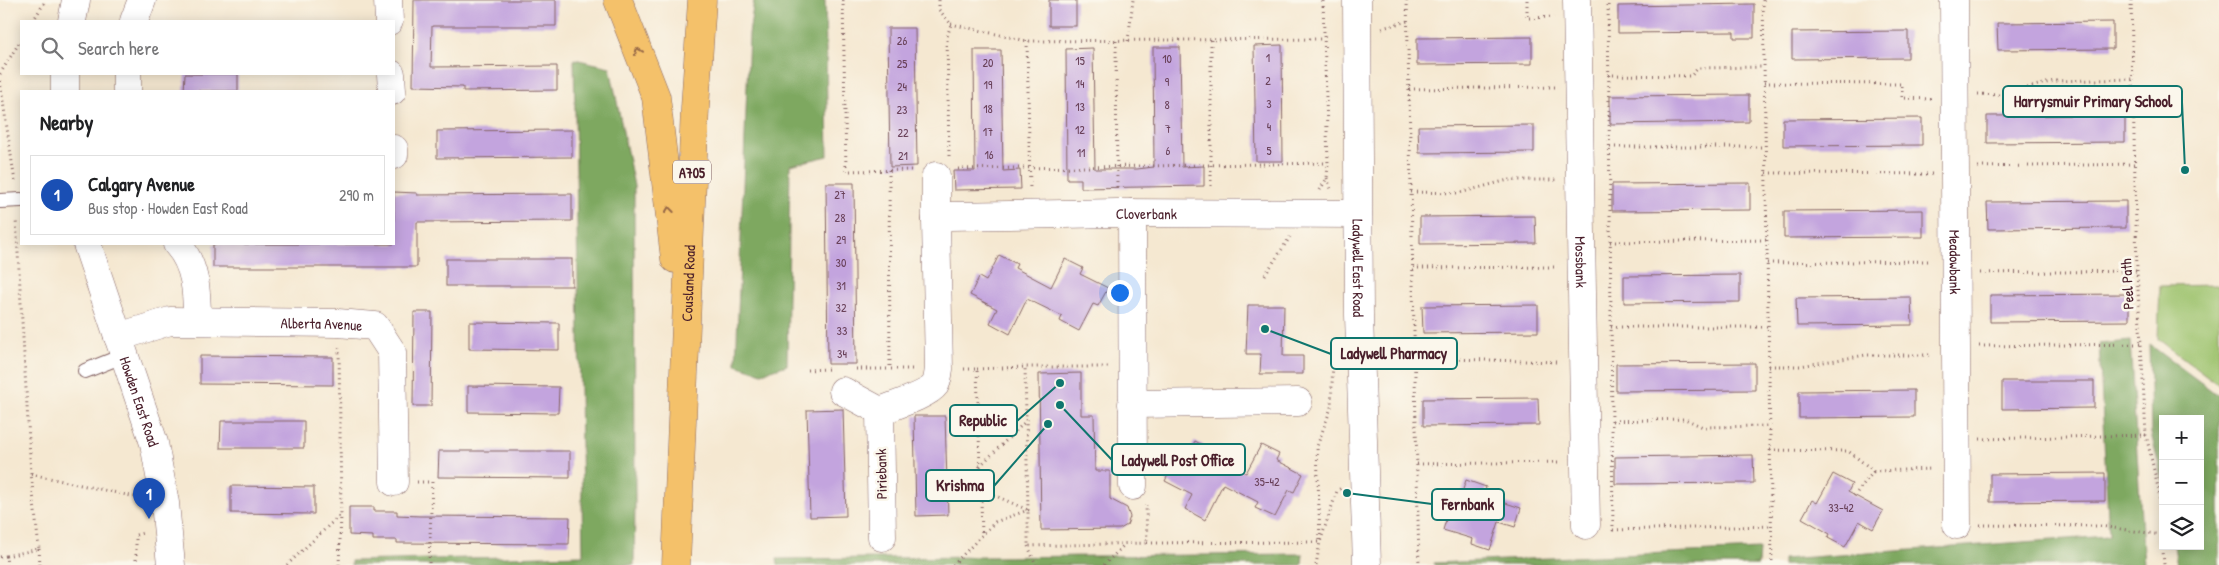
<!DOCTYPE html>
<meta charset="utf-8">
<style>
body{margin:0;font-family:"Patrick Hand",sans-serif;background:#f2f2f2;color:#202124}
.controls{position:absolute;right:15px;bottom:15px;display:grid;overflow:hidden;border-radius:0px;box-shadow:0 2px 12px #0003}
.controls button{width:45px;height:45px;display:grid;place-items:center;padding:0;border:0;border-bottom:1px solid #e0e0e0;background:#fff;color:#202124;font:25px sans-serif}
.you{position:absolute;left:1119px;top:292px;width:18px;height:18px;margin:-12px;border:4px solid #fff;border-radius:50%;background:#1a73e8;box-shadow:0 0 0 8px #1a73e833}
.badge{display:grid;place-items:center;width:32px;height:32px;border-radius:50%;background:#0b8043;color:#fff;font-size:16px;font-weight:700}
.pin{position:absolute;translate:-50% -41px;filter:drop-shadow(0 1px 2px #0008)}
.pin::after{content:'';position:absolute;top:26px;width:18px;height:15px;background:inherit;clip-path:polygon(0 0,100% 0,50% 100%)}
.list{margin:0;padding:0;list-style:none}
h2{display:flex;justify-content:space-between;align-items:center;height:65px;margin:0;padding:0 20px;font-size:21px}
h2 small{font-size:16px;font-weight:400;color:#757577}
.list li{display:grid;grid-template-columns:32px 1fr auto;gap:15px;align-items:center;box-sizing:border-box;height:80px;margin:0 10px 10px;padding:0 10px;border:1px solid #e0e0e0;border-radius:0px}
.list b{display:block;font-size:19px;white-space:nowrap}
.list p{margin:0;font-size:16px;white-space:nowrap;color:#757577}
.list em{font-size:16px;font-style:normal;color:#757577}
.icon{flex:none;width:28px;height:28px;fill:none;stroke:currentColor;stroke-width:2;stroke-linecap:round;stroke-linejoin:round}
.map{position:relative;flex:none;width:2219px;height:565px;overflow:hidden}
.search{position:absolute;background:#fff;box-shadow:0 2px 12px #0003;left:20px;top:20px;width:375px;height:55px;display:flex;align-items:center;gap:12px;box-sizing:border-box;padding:0 18px;border-radius:0px;color:#757577;font-size:19px}
.panel{position:absolute;background:#fff;box-shadow:0 2px 12px #0003;left:20px;top:90px;width:375px;height:155px;border-radius:0px}
.map>svg:first-child{display:block}
</style>
<div class="map">
<svg width="2219" height="565" viewBox="0 0 2219 565">
<rect width="100%" height="100%" fill="#fbf7ec"/>
<filter id="ink" filterUnits="userSpaceOnUse"><feTurbulence type="fractalNoise" baseFrequency=".02" numOctaves="2"/><feDisplacementMap in="SourceGraphic" scale="10" xChannelSelector="R" yChannelSelector="G"/><feConvolveMatrix kernelMatrix="1 2 1 2 8 2 1 2 1" color-interpolation-filters="sRGB"/></filter>
<filter id="wash" filterUnits="userSpaceOnUse"><feTurbulence type="fractalNoise" baseFrequency=".0096" numOctaves="4" result="noise"/><feDisplacementMap in="SourceGraphic" scale="20" xChannelSelector="R" yChannelSelector="G"/><feGaussianBlur stdDeviation="1.12" result="paint"/><feColorMatrix in="noise" values="0 0 0 0 0 0 0 0 0 0 0 0 0 0 0 0 0 1.4 0 .05"/><feComposite in="paint" operator="in"/></filter>
<g filter="url(#wash)">
<rect width="100%" height="100%" fill="#f5e8d1"/>
<path fill="#9dc26d" stroke="#74704c" d="M 2219,285 L 2219,385 L 2158,339 L 2160,286 Z"/>
<g fill="#7ea860" stroke="#646446">
<path d="M 754,0 L 825,0 L 828,156 L 790,165 L 787,365 L 762,373 L 736,365 L 749,34 Z"/>
<path d="M 574,59 L 610,67 L 634,186 L 635,507 L 634,565 L 351,565 L 351,561 L 583,555 Z"/>
<path d="M 2130,341 L 2144,565 L 1783,565 L 1783,559 L 2109,536 L 2099,344 Z"/>
<path d="M 2149,344 L 2219,396 L 2219,565 L 2177,565 L 2174,546 L 2200,546 L 2200,419 L 2163,419 L 2163,481 L 2151,433 Z"/>
<path d="M 1759,549 L 1758,565 L 1435,565 L 1434,563 Z"/>
<path d="M 1303,554 L 1302,565 L 778,565 L 777,559 Z"/>
</g>
<g id="blocks">
<g fill="#c3a4de">
<path d="M 414,0 L 556,0 L 556,26 L 432,26 L 431,67 L 557,66 L 557,90 L 463,91 L 463,87 L 413,86 Z"/>
<rect x="1049" y="0" width="27" height="26"/>
<path d="M 1754,4 L 1754,38 L 1734,38 L 1734,32 L 1618,33 L 1618,6 Z"/>
<path d="M 2113,22 L 2113,49 L 1998,50 L 1997,23 Z"/>
<path d="M 888,28 L 915,28 L 917,166 L 890,167 Z"/>
<path d="M 1908,31 L 1908,58 L 1792,59 L 1792,32 Z"/>
<path d="M 1532,37 L 1532,64 L 1417,65 L 1417,38 Z"/>
<path d="M 1282,45 L 1283,161 L 1256,161 L 1254,46 Z"/>
<path d="M 1153,47 L 1180,47 L 1182,167 L 1204,166 L 1204,186 L 1081,188 L 1081,179 L 1067,179 L 1066,49 L 1093,48 L 1095,169 L 1137,169 L 1154,167 Z"/>
<path d="M 974,50 L 1001,50 L 1003,171 L 1020,170 L 1021,189 L 954,190 L 953,171 L 975,171 Z"/>
<path d="M 185,74 L 238,74 L 238,91 L 184,91 Z"/>
<path d="M 1749,95 L 1749,122 L 1610,124 L 1610,96 Z"/>
<path d="M 2125,115 L 2125,142 L 1987,143 L 1987,116 Z"/>
<path d="M 1922,118 L 1922,145 L 1783,146 L 1783,119 Z"/>
<path d="M 1534,125 L 1534,152 L 1419,153 L 1418,126 Z"/>
<path d="M 572,130 L 572,157 L 437,158 L 437,131 Z"/>
<path d="M 826,183 L 854,183 L 856,364 L 828,364 Z"/>
<path d="M 1750,183 L 1750,210 L 1612,211 L 1612,184 Z"/>
<path d="M 394,192 L 417,193 L 417,195 L 572,194 L 572,221 L 417,222 L 417,267 L 213,267 L 213,244 L 394,244 Z"/>
<path d="M 2126,201 L 2126,228 L 1988,229 L 1987,202 Z"/>
<path d="M 1923,210 L 1923,237 L 1784,238 L 1784,211 Z"/>
<path d="M 1535,216 L 1536,243 L 1420,244 L 1420,217 Z"/>
<path d="M 999,255 L 1017,264 L 1015,268 L 1051,287 L 1065,259 L 1083,268 L 1080,274 L 1108,288 L 1098,306 L 1093,304 L 1079,331 L 1060,321 L 1062,316 L 1027,299 L 1010,334 L 990,323 L 997,309 L 970,295 L 979,277 L 986,281 Z"/>
<rect x="446" y="259" width="126" height="27"/>
<path d="M 1740,275 L 1740,302 L 1624,303 L 1624,276 Z"/>
<path d="M 2129,294 L 2129,321 L 1990,322 L 1990,295 Z"/>
<path d="M 1911,297 L 1912,325 L 1797,326 L 1796,298 Z"/>
<path d="M 1248,305 L 1284,305 L 1283,356 L 1303,356 L 1303,374 L 1260,374 L 1261,354 L 1246,354 Z"/>
<path d="M 1538,305 L 1538,332 L 1423,333 L 1422,306 Z"/>
<path d="M 414,312 L 432,312 L 431,406 L 413,406 Z"/>
<path d="M 469,322 L 559,323 L 559,350 L 469,349 Z"/>
<path d="M 200,356 L 333,357 L 333,385 L 200,384 Z"/>
<path d="M 1755,363 L 1755,390 L 1616,391 L 1616,364 Z"/>
<path d="M 1081,373 L 1081,415 L 1094,415 L 1095,471 L 1110,471 L 1110,499 L 1127,508 L 1130,517 L 1127,525 L 1120,529 L 1041,530 L 1039,374 Z"/>
<path d="M 2002,381 L 2094,381 L 2094,408 L 2002,409 Z"/>
<path d="M 468,386 L 559,387 L 558,413 L 468,412 Z"/>
<path d="M 1914,390 L 1914,417 L 1799,418 L 1799,391 Z"/>
<path d="M 1538,398 L 1539,425 L 1423,426 L 1423,399 Z"/>
<path d="M 843,409 L 846,516 L 810,517 L 807,410 Z"/>
<path d="M 914,416 L 945,416 L 948,515 L 916,516 Z"/>
<path d="M 221,421 L 304,421 L 304,448 L 220,448 Z"/>
<path d="M 1195,441 L 1212,450 L 1210,454 L 1246,473 L 1261,445 L 1279,454 L 1276,460 L 1303,474 L 1294,492 L 1289,490 L 1275,517 L 1255,508 L 1258,502 L 1223,484 L 1205,520 L 1185,509 L 1192,495 L 1165,481 L 1174,463 L 1181,467 Z"/>
<path d="M 439,451 L 570,451 L 570,478 L 438,477 Z"/>
<path d="M 1753,455 L 1754,483 L 1615,484 L 1615,457 Z"/>
<path d="M 2105,473 L 2105,501 L 1990,502 L 1990,474 Z"/>
<path d="M 1833,474 L 1852,484 L 1848,492 L 1883,511 L 1873,529 L 1859,521 L 1845,547 L 1828,538 L 1830,534 L 1802,518 L 1812,500 L 1817,503 Z"/>
<path d="M 1466,480 L 1486,487 L 1484,496 L 1521,508 L 1515,527 L 1499,522 L 1490,550 L 1472,544 L 1473,539 L 1443,530 L 1449,510 L 1456,512 Z"/>
<path d="M 231,486 L 314,487 L 314,514 L 231,513 Z"/>
<path d="M 349,507 L 374,507 L 374,511 L 397,511 L 397,515 L 420,516 L 570,517 L 569,544 L 397,543 L 397,540 L 373,540 L 373,536 L 349,535 Z"/>
</g>
</g>
</g>
<g filter="url(#ink)">
<use href="#blocks" fill-opacity="0" stroke="#866565" stroke-width="1"/>
<g fill="none" stroke-linecap="round" stroke-linejoin="round">
<g stroke="#866565" stroke-width="16">
<g id="service">
<path d="M 0,201 L 21,200"/>
<path d="M 85,371 L 125,355"/>
</g>
</g>
<g stroke="#866565" stroke-width="29">
<g id="minor">
<path d="M 388,0 L 389,21"/>
<path id="s1" d="M 1577,0 L 1586,525"/>
<path id="s2" d="M 1954,0 L 1957,525"/>
<path d="M 134,21 L 142,0"/>
<path d="M 127,74 L 127,91"/>
<path d="M 391,74 L 392,91"/>
<path d="M 394,149 L 394,155"/>
<path d="M 936,176 L 936,220"/>
<path d="M 1132,213 L 1133,486"/>
<path d="M 177,244 C 196,265 197,293 197,320"/>
<path id="s3" d="M 118,337 L 170,321 L 338,323 L 375,326 L 392,352 L 394,482"/>
<path d="M 843,391 L 880,411"/>
<path d="M 1132,404 L 1298,402"/>
<path id="s4" d="M 882,537 L 880,411 C 892,406 928,395 935,385 C 938,380 938,374 939,369 L 936,220 L 949,216 L 1117,213 L 1358,214"/>
</g>
</g>
<g stroke="#866565" stroke-width="29">
<g id="tertiary">
<path id="s5" d="M 1357,0 L 1359,315 L 1367,565"/>
<path d="M 72,21 L 76,0"/>
<path d="M 65,74 L 65,91"/>
<path id="s6" d="M 87,244 L 154,443 L 165,503 L 171,565"/>
</g>
</g>
<g stroke="#866565" stroke-width="29">
<g id="primary">
<path d="M 618,0 L 656,97 L 675,259"/>
<path id="s7" d="M 676,565 L 695,108 L 702,0"/>
</g>
</g>
<g stroke="#866565" stroke-width="3" stroke-dasharray="1 4" stroke-linecap="butt">
<path d="M 843,0 L 846,171 L 914,170"/>
<path d="M 939,0 L 939,10 L 951,24 L 947,37 L 949,156"/>
<path d="M 1407,0 L 1419,565"/>
<path d="M 1527,0 L 1527,18 L 1554,17"/>
<path d="M 1608,0 L 1613,530 L 1771,526"/>
<path d="M 1763,0 L 1772,565"/>
<path d="M 2131,0 L 2137,271 L 2146,435 L 2159,492 L 2164,565"/>
<path d="M 33,21 L 46,0"/>
<path d="M 951,24 L 1027,41 L 1323,39"/>
<path d="M 1382,28 L 1408,21"/>
<path d="M 1211,40 L 1211,189"/>
<path d="M 1027,41 L 1030,191"/>
<path d="M 1116,41 L 1117,190"/>
<path d="M 1128,41 L 1133,0"/>
<path d="M 0,74 L 21,40"/>
<path d="M 1608,75 L 1691,76 L 1698,68 L 1764,67"/>
<path d="M 0,81 L 15,182"/>
<path d="M 1764,83 L 1902,84 L 1902,98 L 1931,99"/>
<path d="M 1409,89 L 1555,87"/>
<path d="M 1978,94 L 1999,95 L 2054,81 L 2133,79"/>
<path d="M 1610,147 L 1765,147"/>
<path d="M 1978,167 L 2135,164"/>
<path d="M 958,169 L 1328,163"/>
<path d="M 889,170 L 890,369 L 915,369"/>
<path d="M 1766,173 L 1932,174"/>
<path d="M 1327,178 L 1331,189"/>
<path d="M 1320,190 L 1327,178 L 1328,163 L 1323,0"/>
<path d="M 1411,192 L 1459,193 L 1508,180 L 1556,180"/>
<path d="M 1610,242 L 1767,240"/>
<path d="M 1767,263 L 1931,261"/>
<path d="M 1413,268 L 1558,267"/>
<path d="M 1980,273 L 2137,271"/>
<path d="M 1265,275 L 1290,237"/>
<path d="M 1611,327 L 1768,327"/>
<path d="M 1979,346 L 2141,344"/>
<path d="M 1415,358 L 1559,362"/>
<path d="M 1769,366 L 1800,366 L 1866,355 L 1933,355"/>
<path d="M 856,369 L 890,369"/>
<path d="M 964,369 L 977,369 L 980,466 L 1026,421"/>
<path d="M 977,369 L 1025,367"/>
<path d="M 807,370 L 830,369"/>
<path d="M 1612,421 L 1685,419 L 1703,427 L 1769,426"/>
<path d="M 1980,439 L 2146,435"/>
<path d="M 1770,450 L 1848,451 L 1874,471 L 1932,469"/>
<path d="M 1417,464 L 1561,462"/>
<path d="M 980,466 L 982,535"/>
<path d="M 31,474 L 140,498"/>
<path d="M 417,482 L 432,482 L 429,565"/>
<path d="M 980,489 L 1028,510 L 1028,546 L 1147,543 L 1146,505"/>
<path d="M 1854,496 L 1874,471"/>
<path d="M 1980,525 L 2100,526 L 2162,535"/>
<path d="M 1147,543 L 1320,542 L 1317,446 L 1331,408 L 1333,361"/>
<path d="M 1028,546 L 1036,565"/>
<path d="M 39,549 L 40,565"/>
<path d="M 6,556 L 39,549 L 31,474 L 16,219"/>
<path d="M 0,557 L 6,556 L 7,565"/>
<path d="M 136,565 L 136,535 L 143,533"/>
<path d="M 287,565 L 341,514 L 339,346"/>
<path d="M 339,565 L 341,515"/>
<path d="M 953,565 L 995,522 L 1028,510 L 1025,367 L 1109,367"/>
<path d="M 1104,565 L 1125,544"/>
<path d="M 1316,565 L 1320,542 L 1337,491 L 1341,488"/>
</g>
<use href="#service" stroke="#fff" stroke-width="14"/>
<use href="#minor" stroke="#fff" stroke-width="28"/>
<use href="#tertiary" stroke="#fff" stroke-width="28"/>
<use href="#primary" stroke="#f4c16a" stroke-width="28"/>
</g>
<defs><path id="oneway-chevron" d="M-2-3.5L2.5 0L-2 3.5" fill="none" stroke-width="1.6" stroke-linecap="round" stroke-linejoin="round" transform="scale(1.25)"/></defs>
<g stroke="#966847">
<use href="#oneway-chevron" transform="translate(638 51) rotate(-112)"/>
<use href="#oneway-chevron" transform="translate(669 210) rotate(-97)"/>
</g>
</g>
<g text-anchor="middle" dominant-baseline="central" stroke-width="5" stroke-linejoin="round" paint-order="stroke">
<g font-size="12" fill="#684058">
<text x="902" y="40">26</text>
<text x="1268" y="57">1</text>
<text x="1167" y="58">10</text>
<text x="1080" y="60">15</text>
<text x="988" y="62">20</text>
<text x="902" y="63">25</text>
<text x="1268" y="80">2</text>
<text x="1167" y="81">9</text>
<text x="1080" y="83">14</text>
<text x="988" y="84">19</text>
<text x="902" y="86">24</text>
<text x="1269" y="103">3</text>
<text x="1167" y="104">8</text>
<text x="1080" y="106">13</text>
<text x="988" y="108">18</text>
<text x="902" y="109">23</text>
<text x="1269" y="126">4</text>
<text x="1168" y="128">7</text>
<text x="1080" y="129">12</text>
<text x="988" y="131">17</text>
<text x="903" y="132">22</text>
<text x="1168" y="150">6</text>
<text x="1269" y="150">5</text>
<text x="1081" y="152">11</text>
<text x="989" y="154">16</text>
<text x="903" y="155">21</text>
<text x="840" y="194">27</text>
<text x="840" y="217">28</text>
<text x="841" y="239">29</text>
<text x="841" y="262">30</text>
<text x="841" y="285">31</text>
<text x="841" y="307">32</text>
<text x="842" y="330">33</text>
<text x="842" y="353">34</text>
<text x="1267" y="481">35-42</text>
<text x="1841" y="507">33-42</text>
</g>
<rect fill="#fbf7ec" stroke="#7f6065" stroke-width="1" x="673" y="160.5" width="38" height="23" rx="4"/>
<g font-size="14" font-weight="bold" fill="#4a1f2b">
<text x="692" y="172">A705</text>
</g>
<g font-size="15" fill="#4a1f2b" stroke="#fbf7ec">
<text stroke="none"><textPath href="#s4" startOffset="564">Cloverbank</textPath></text>
<text stroke="none"><textPath href="#s1" startOffset="262">Mossbank</textPath></text>
<text stroke="none"><textPath href="#s2" startOffset="262">Meadowbank</textPath></text>
<text stroke="none"><textPath href="#s5" startOffset="268">Ladywell East Road</textPath></text>
<text stroke="none"><textPath href="#s7" startOffset="282">Cousland Road</textPath></text>
<text transform="translate(2127 284) rotate(-93)">Peel Path</text>
<text stroke="none"><textPath href="#s3" startOffset="206">Alberta Avenue</textPath></text>
<text stroke="none"><textPath href="#s6" startOffset="166">Howden East Road</textPath></text>
<text transform="translate(881 474) rotate(-91)">Piriebank</text>
</g>
</g>
<path fill="none" stroke="#0f766e" stroke-width="2" d="M2185 170L2182 102M1265 329L1331 354M1060 383L1017 421M1060 405L1112 460M1048 424L994 486M1347 493L1432 504"/>
<g fill="#0f766e" stroke="#fbf7ec" stroke-width="2">
<circle cx="2185" cy="170" r="5"/>
<circle cx="1265" cy="329" r="5"/>
<circle cx="1060" cy="383" r="5"/>
<circle cx="1060" cy="405" r="5"/>
<circle cx="1048" cy="424" r="5"/>
<circle cx="1347" cy="493" r="5"/>
</g>
<g fill="#fbf7ec" stroke="#0f766e" stroke-width="2">
<rect x="2003" y="86" width="179" height="31" rx="5"/>
<rect x="1331" y="338" width="126" height="31" rx="5"/>
<rect x="950" y="405" width="67" height="31" rx="5"/>
<rect x="1112" y="444" width="133" height="31" rx="5"/>
<rect x="926" y="470" width="68" height="31" rx="5"/>
<rect x="1432" y="489" width="72" height="31" rx="5"/>
</g>
<g font-size="16" text-anchor="middle" font-weight="bold" fill="#4a1f2b">
<text x="2093" y="107">Harrysmuir Primary School</text>
<text x="1394" y="359">Ladywell Pharmacy</text>
<text x="983" y="426">Republic</text>
<text x="1178" y="466">Ladywell Post Office</text>
<text x="960" y="491">Krishma</text>
<text x="1468" y="510">Fernbank</text>
</g>
</svg>
<div class="controls">
<button>+</button>
<button>−</button>
<button><svg class="icon" aria-label="layers" viewBox="0 0 24 24"><path d="M12 4l9 5-9 5-9-5zM3 14l9 5 9-5"/></svg></button>
</div>
<div class="you"></div>
<div class="pin badge" style="left:149px;top:519px;background:#1a4fb4">1</div>
<div class="search"><svg class="icon" aria-label="search" viewBox="0 0 24 24"><circle cx="10" cy="10" r="6"/><path d="M15 15l6 6"/></svg>Search here</div>
<section class="panel">
<h2>Nearby<small></small></h2>
<ul class="list">
<li><span class="badge" style="background:#1a4fb4">1</span><div><b>Calgary Avenue</b><p>Bus stop · Howden East Road</p></div><em>290 m</em></li>
</ul>
</section>
</div>
